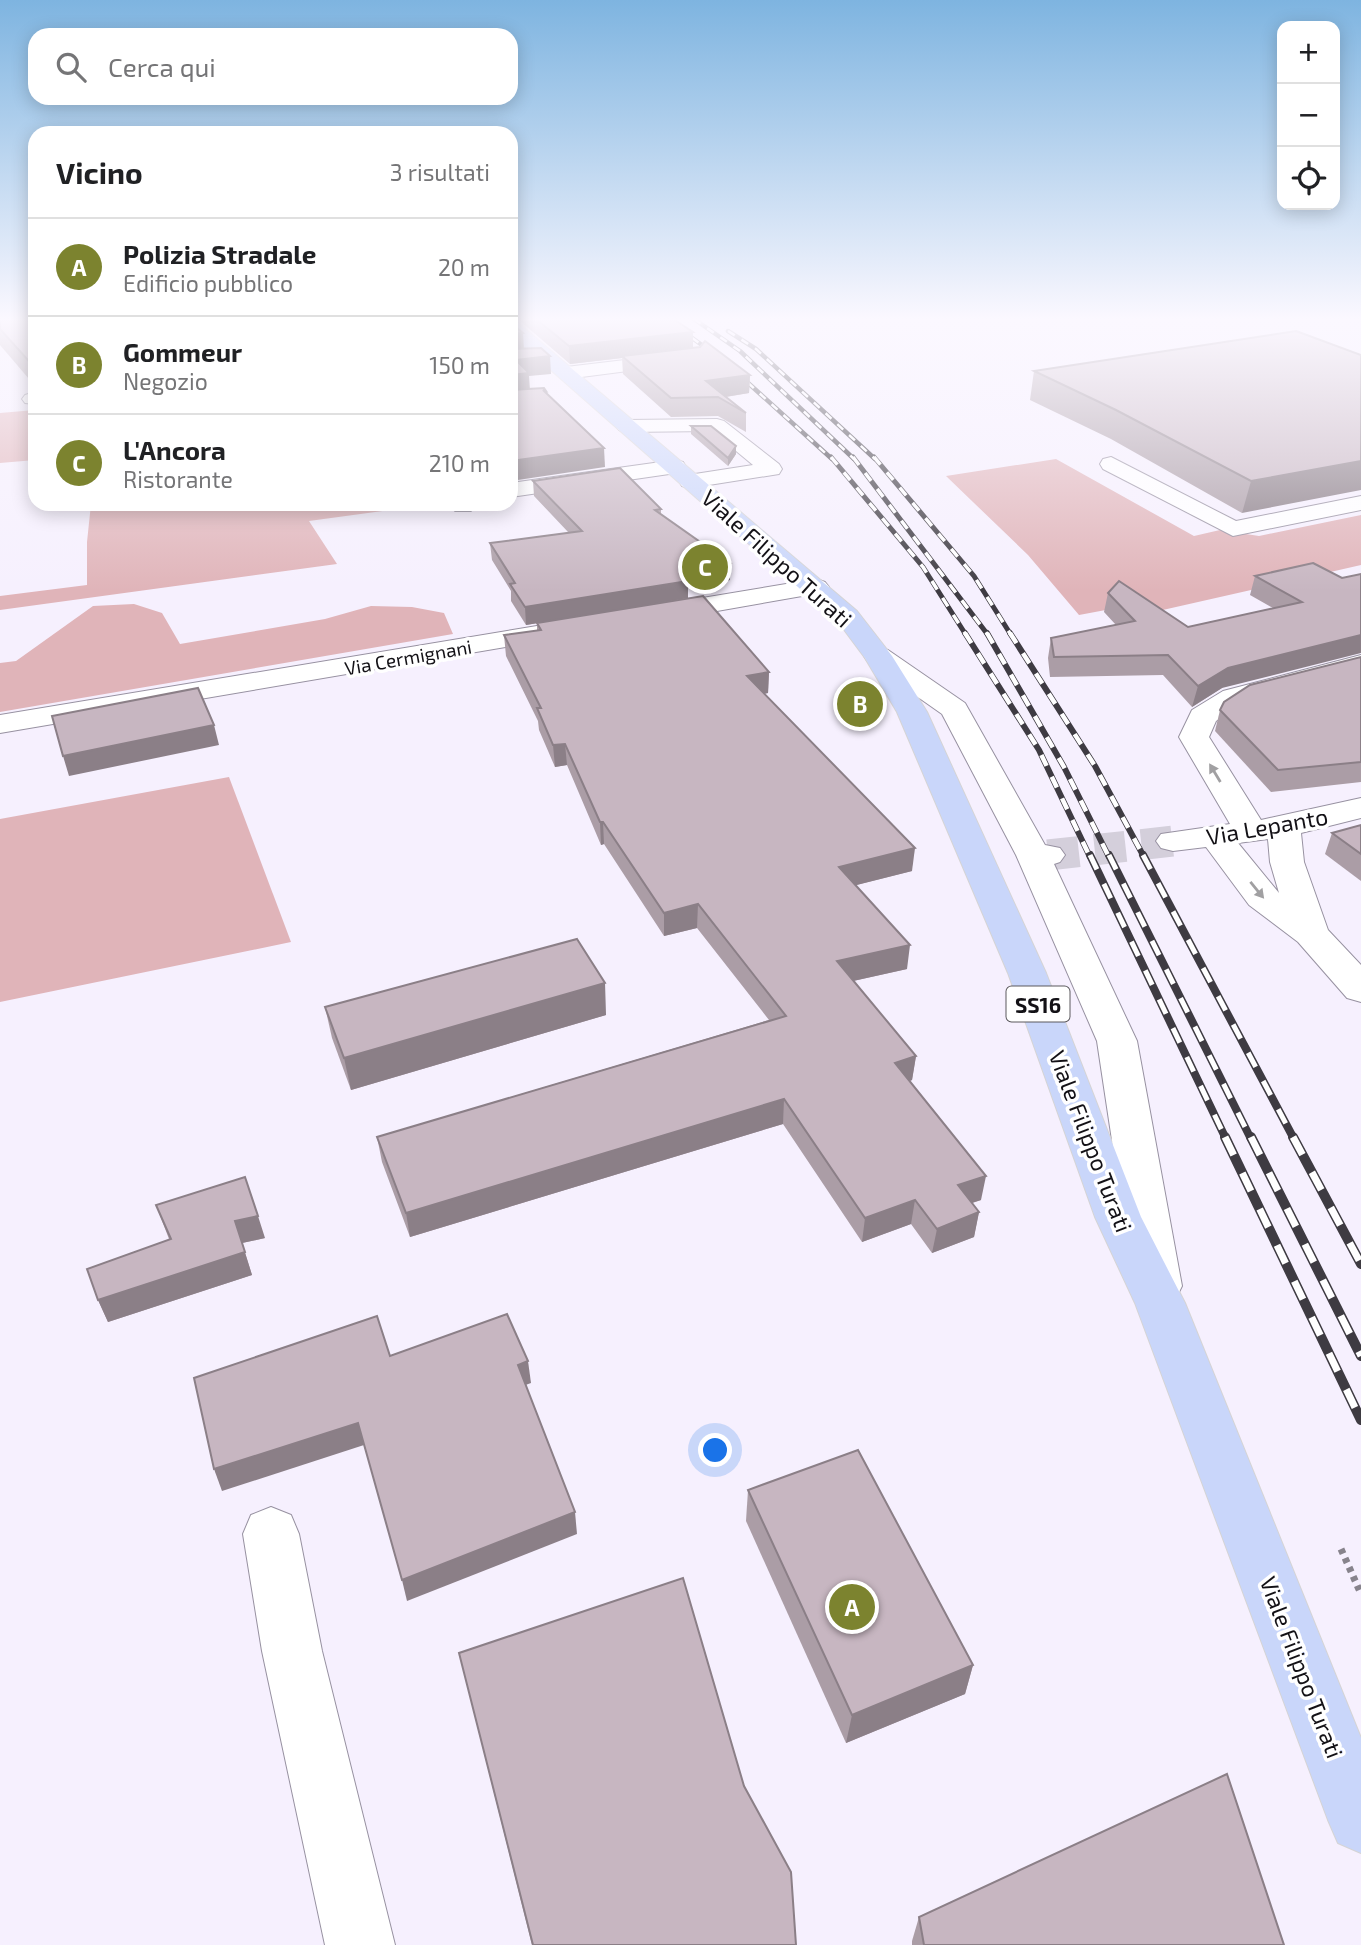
<!DOCTYPE html>
<html lang="it">
<meta charset="utf-8">
<style>
body{margin:0;font-family:"Exo 2",sans-serif;background:#f6f6f6;color:#202124}
.controls{position:absolute;right:21px;top:21px;display:grid;overflow:hidden;border-radius:14px;box-shadow:0 4px 18px #0003}
.controls button{width:63px;height:63px;display:grid;place-items:center;padding:0;border:0;border-bottom:2px solid #e0e0e0;background:#fff;color:#202124;font:35px sans-serif}
.you{position:absolute;left:716px;top:1451px;width:24px;height:24px;margin:-18px;border:5px solid #fff;border-radius:50%;background:#1a73e8;box-shadow:0 0 0 10px #1a73e833}
.badge{display:grid;place-items:center;width:46px;height:46px;border-radius:50%;background:#7c832f;color:#fff;font-size:23px;font-weight:700}
.pin{position:absolute;translate:-50% -50%;border:4px solid #fff;box-shadow:0 2px 7px #0006}
.list{margin:0;padding:0;list-style:none}
h2{display:flex;justify-content:space-between;align-items:center;height:91px;margin:0;padding:0 28px;font-size:30px}
h2 small{font-size:23px;font-weight:400;color:#757577}
.list li{display:grid;grid-template-columns:46px 1fr auto;gap:21px;align-items:center;box-sizing:border-box;height:98px;padding:0 28px;border-top:2px solid #e0e0e0}
.list b{display:block;font-size:26px;white-space:nowrap}
.list p{margin:0;font-size:23px;white-space:nowrap;color:#757577}
.list em{font-size:23px;font-style:normal;color:#757577}
.icon{flex:none;width:38px;height:38px;fill:none;stroke:currentColor;stroke-width:2;stroke-linecap:round;stroke-linejoin:round}
.map{position:relative;flex:none;width:1361px;height:1945px;overflow:hidden}
.search{position:absolute;background:#fff;box-shadow:0 4px 18px #0003;left:28px;top:28px;width:490px;height:77px;display:flex;align-items:center;gap:18px;box-sizing:border-box;padding:0 24px;border-radius:21px;color:#757577;font-size:26px}
.panel{position:absolute;background:#fff;box-shadow:0 4px 18px #0003;left:28px;top:126px;width:490px;height:385px;border-radius:21px}
.map>svg:first-child{display:block}
</style>
<div class="map">
<svg width="1361" height="1945" viewBox="0 0 1361 1945">
<rect width="100%" height="100%" fill="#f6f0fe"/>
<g fill="#e0b4b9">
<path d="M 35,410 L 35,460 L 0,463 L 0,413 Z"/>
<path d="M 1056,459 L 1194,536 L 1220,530 L 1259,536 L 1361,515 L 1361,565 L 1123,619 L 1111,609 L 1079,615 L 1028,555 L 946,476 Z"/>
<path d="M 91,504 L 410,504 L 412,507 L 309,521 L 337,564 L 0,610 L 0,596 L 87,585 L 87,542 Z"/>
<path d="M 134,604 L 162,613 L 180,644 L 325,619 L 371,606 L 412,607 L 444,613 L 453,634 L 0,712 L 0,663 L 16,661 L 93,606 Z"/>
<path d="M 229,777 L 291,942 L 0,1002 L 0,819 Z"/>
</g>
<g fill="none" stroke-linecap="round" stroke-linejoin="round">
<path stroke="#d4cfdb" stroke-width="31" stroke-dasharray="31 16" stroke-linecap="butt" d="M 1048,855 L 1173,841"/>
<g stroke="#9791a1" stroke-width="2">
<g id="minor">
<path d="M 675,354 L 682,356 L 684,360 L 682,364 L 566,379 L 557,373 L 566,367 Z"/>
<path d="M 35,392 L 35,404 L 25,403 L 22,399 L 25,395 Z"/>
<path d="M 717,419 L 724,421 L 779,464 L 782,469 L 779,474 L 690,488 L 682,486 L 679,481 L 682,476 L 753,465 L 712,431 L 626,432 L 619,430 L 616,426 L 619,422 L 626,420 Z"/>
<path d="M 1111,457 L 1236,521 L 1361,496 L 1361,510 L 1233,536 L 1103,469 L 1100,464 L 1103,459 Z"/>
<path d="M 675,460 L 683,462 L 686,467 L 683,472 L 511,497 L 511,483 Z"/>
<path d="M 450,504 L 474,504 L 475,506 L 471,511 L 455,511 Z"/>
<path d="M 816,579 L 825,582 L 829,587 L 825,592 L 660,621 L 651,619 L 647,613 L 651,607 L 660,605 Z"/>
<path d="M 555,623 L 565,625 L 569,631 L 565,637 L 0,733 L 0,715 Z"/>
<path d="M 878,648 L 888,650 L 965,703 L 1045,845 L 1060,848 L 1065,855 L 1060,862 L 1054,864 L 1137,1041 L 1182,1286 L 1175,1300 L 1158,1306 L 1141,1300 L 1134,1286 L 1097,1041 L 1016,855 L 942,714 L 868,662 L 864,656 L 868,650 Z"/>
<path d="M 1361,655 L 1361,673 L 1243,703 L 1216,721 L 1209,737 L 1261,820 L 1361,798 L 1361,818 L 1301,833 L 1304,862 L 1328,930 L 1361,965 L 1361,1002 L 1347,998 L 1298,942 L 1249,905 L 1206,847 L 1173,851 L 1161,848 L 1156,841 L 1161,834 L 1230,824 L 1179,737 L 1192,710 L 1223,691 ZM 1268,839 L 1270,862 L 1279,893 L 1238,843 Z"/>
<path d="M 271,1507 L 291,1515 L 299,1534 L 322,1651 L 395,1945 L 325,1945 L 262,1651 L 243,1534 L 251,1515 Z"/>
</g>
</g>
<g stroke="#d5d4d5" stroke-width="2">
<path id="major" d="M 511,321 L 517,322 L 857,611 L 892,656 L 927,712 L 1046,973 L 1141,1217 L 1185,1303 L 1361,1738 L 1361,1853 L 1338,1843 L 1328,1820 L 1135,1303 L 1095,1217 L 1008,973 L 897,712 L 865,658 L 839,623 L 511,335 Z"/>
</g>
<path stroke="#87838c" stroke-width="7" stroke-dasharray="5 5" stroke-linecap="butt" d="M 1341,1549 L 1361,1594"/>
<use href="#minor" fill="#fff" fill-rule="evenodd"/>
<use href="#major" fill="#c9d6fa" fill-rule="evenodd"/>
<g stroke="#3e3b42" stroke-width="4.5">
<g id="rail-far4">
<path d="M 666,319 L 717,356"/>
<path d="M 694,319 L 740,351 L 854,459"/>
<path d="M 728,331 L 756,349 L 875,459"/>
<path d="M 736,372 L 832,459"/>
</g>
</g>
<g stroke="#3e3b42" stroke-width="5">
<g id="rail-far3">
<path d="M 831,457 L 923,567 L 966,635"/>
<path d="M 853,457 L 988,635"/>
<path d="M 874,457 L 974,576 L 1011,635"/>
</g>
</g>
<g stroke="#3e3b42" stroke-width="6">
<g id="rail-far2">
<path d="M 965,633 L 1039,750 L 1090,857"/>
<path d="M 987,633 L 1064,767 L 1109,857"/>
<path d="M 1010,633 L 1095,766 L 1144,857"/>
</g>
</g>
<g stroke="#3e3b42" stroke-width="8">
<g id="rail-far1">
<path d="M 1090,855 L 1226,1139"/>
<path d="M 1109,855 L 1251,1139"/>
<path d="M 1143,855 L 1294,1139"/>
</g>
</g>
<g stroke="#3e3b42" stroke-width="10">
<g id="rail">
<path d="M 1225,1137 L 1361,1420"/>
<path d="M 1251,1137 L 1361,1356"/>
<path d="M 1293,1137 L 1361,1264"/>
</g>
</g>
<use href="#rail-far4" stroke="#fff" stroke-width="2.5" stroke-dasharray="8" stroke-linecap="butt"/>
<use href="#rail-far3" stroke="#fff" stroke-width="3.5" stroke-dasharray="10" stroke-linecap="butt"/>
<use href="#rail-far2" stroke="#fff" stroke-width="4.5" stroke-dasharray="12" stroke-linecap="butt"/>
<use href="#rail-far1" stroke="#fff" stroke-width="5" stroke-dasharray="16" stroke-linecap="butt"/>
<use href="#rail" stroke="#fff" stroke-width="7" stroke-dasharray="20" stroke-linecap="butt"/>
</g>
<g fill="#ab9da6">
<path d="M 0,319 L 35,319 L 35,386 L 0,345 Z"/>
<path d="M 511,319 L 673,319 L 693,332 L 693,347 L 750,375 L 749,393 L 726,397 L 746,413 L 746,432 L 718,416 L 671,417 L 623,374 L 622,358 L 570,364 L 519,320 Z"/>
<path d="M 1361,355 L 1242,513 L 1111,439 L 1030,400 L 1034,371 Z"/>
<path d="M 691,426 L 736,454 L 728,466 L 691,434 Z"/>
<path d="M 533,481 L 661,509 L 661,514 L 730,580 L 688,588 L 688,598 L 526,625 L 511,601 L 511,591 L 492,560 L 490,543 L 569,533 L 534,496 Z"/>
<path d="M 1255,576 L 1342,578 L 1222,688 L 1192,707 L 1163,675 L 1050,677 L 1048,658 L 1051,638 L 1116,625 L 1104,612 L 1108,593 L 1188,627 L 1273,608 L 1250,595 Z"/>
<path d="M 537,623 L 769,672 L 768,693 L 764,694 L 912,871 L 856,885 L 907,969 L 853,981 L 916,1056 L 912,1080 L 910,1081 L 981,1200 L 972,1203 L 979,1212 L 974,1237 L 932,1253 L 911,1224 L 862,1242 L 783,1124 L 410,1237 L 382,1162 L 377,1137 L 769,1020 L 697,928 L 664,936 L 604,844 L 601,845 L 567,765 L 555,767 L 539,730 L 538,721 L 506,656 L 504,635 L 537,631 Z"/>
<path d="M 1361,657 L 1361,782 L 1271,792 L 1215,731 L 1220,710 Z"/>
<path d="M 1361,825 L 1361,881 L 1325,854 L 1332,833 Z"/>
<path d="M 325,1007 L 606,1015 L 351,1090 L 332,1038 Z"/>
<path d="M 156,1205 L 265,1238 L 242,1243 L 252,1275 L 108,1322 L 98,1300 L 169,1239 Z"/>
<path d="M 748,1490 L 973,1665 L 965,1694 L 846,1743 L 746,1521 Z"/>
<path d="M 459,1653 L 744,1786 L 796,1945 L 532,1945 Z"/>
<path d="M 919,1917 L 1284,1945 L 912,1945 L 912,1941 Z"/>
</g>
<g fill="#8b7f87">
<path d="M 693,332 L 693,349 L 622,356 L 622,358 L 570,364 L 569,346 Z"/>
<path d="M 523,333 L 524,350 L 511,351 L 511,334 Z"/>
<path d="M 550,356 L 551,374 L 529,376 L 530,391 L 511,393 L 511,375 L 516,360 Z"/>
<path d="M 750,375 L 749,393 L 718,398 L 706,381 Z"/>
<path d="M 736,446 L 736,454 L 728,466 L 728,458 Z"/>
<path d="M 604,448 L 605,467 L 511,481 L 511,461 Z"/>
<path d="M 1361,461 L 1361,490 L 1242,513 L 1251,481 Z"/>
<path d="M 730,563 L 730,580 L 688,588 L 688,598 L 526,625 L 525,607 L 681,572 Z"/>
<path d="M 1361,635 L 1361,653 L 1222,688 L 1192,707 L 1198,686 L 1228,668 Z"/>
<path d="M 769,672 L 768,693 L 746,697 L 747,676 Z"/>
<path d="M 214,725 L 219,745 L 69,776 L 63,756 Z"/>
<path d="M 565,744 L 567,765 L 555,767 L 553,745 Z"/>
<path d="M 600,822 L 603,822 L 604,844 L 601,845 Z"/>
<path d="M 915,848 L 912,871 L 837,890 L 839,867 Z"/>
<path d="M 698,904 L 697,928 L 664,936 L 664,913 Z"/>
<path d="M 910,945 L 907,969 L 835,985 L 837,961 Z"/>
<path d="M 605,983 L 606,1015 L 351,1090 L 344,1058 Z"/>
<path d="M 916,1056 L 912,1080 L 892,1087 L 895,1063 Z"/>
<path d="M 784,1099 L 783,1124 L 410,1237 L 406,1213 Z"/>
<path d="M 986,1176 L 981,1200 L 953,1209 L 958,1185 Z"/>
<path d="M 915,1200 L 911,1224 L 862,1242 L 865,1218 Z"/>
<path d="M 979,1212 L 974,1237 L 932,1253 L 937,1229 Z"/>
<path d="M 258,1216 L 265,1238 L 242,1243 L 252,1275 L 108,1322 L 98,1300 L 235,1221 Z"/>
<path d="M 528,1361 L 531,1383 L 520,1387 L 518,1365 Z"/>
<path d="M 358,1423 L 364,1445 L 222,1491 L 214,1469 Z"/>
<path d="M 575,1512 L 577,1534 L 407,1601 L 402,1580 Z"/>
<path d="M 973,1665 L 965,1694 L 846,1743 L 852,1715 Z"/>
</g>
<g fill="#c7b6c1" stroke="#8b7f87" stroke-width="2">
<path d="M 0,319 L 35,319 L 35,368 L 0,329 Z"/>
<path d="M 536,319 L 673,319 L 693,332 L 569,346 Z"/>
<path d="M 511,323 L 523,333 L 511,334 Z"/>
<path d="M 1296,331 L 1361,355 L 1361,461 L 1251,481 L 1116,410 L 1034,371 Z"/>
<path d="M 705,341 L 750,375 L 706,381 L 746,413 L 718,397 L 671,398 L 622,356 L 700,347 Z"/>
<path d="M 541,348 L 550,356 L 516,360 L 529,373 L 511,375 L 511,349 Z"/>
<path d="M 544,388 L 546,391 L 543,390 L 604,448 L 511,461 L 511,390 Z"/>
<path d="M 691,426 L 711,426 L 736,446 L 728,458 Z"/>
<path d="M 620,468 L 661,509 L 655,510 L 730,563 L 681,572 L 688,581 L 525,607 L 510,584 L 515,583 L 490,543 L 582,531 L 533,481 Z"/>
<path d="M 1313,563 L 1342,578 L 1361,574 L 1361,635 L 1228,668 L 1198,686 L 1168,655 L 1054,657 L 1051,638 L 1135,621 L 1108,593 L 1119,581 L 1188,627 L 1302,602 L 1255,576 Z"/>
<path d="M 703,596 L 769,672 L 747,676 L 915,848 L 839,867 L 910,945 L 837,961 L 916,1056 L 895,1063 L 986,1176 L 958,1185 L 979,1212 L 937,1229 L 915,1200 L 865,1218 L 784,1099 L 406,1213 L 377,1137 L 786,1016 L 698,904 L 664,913 L 603,822 L 600,822 L 565,744 L 553,745 L 537,708 L 541,708 L 504,635 L 541,630 L 537,623 Z"/>
<path d="M 1361,657 L 1361,762 L 1278,770 L 1220,710 L 1224,702 L 1250,685 Z"/>
<path d="M 198,688 L 214,725 L 63,756 L 52,716 Z"/>
<path d="M 1361,825 L 1361,854 L 1332,833 Z"/>
<path d="M 577,939 L 605,983 L 344,1058 L 325,1007 Z"/>
<path d="M 245,1177 L 258,1216 L 235,1221 L 245,1252 L 98,1300 L 87,1269 L 171,1239 L 156,1205 Z"/>
<path d="M 507,1314 L 528,1361 L 518,1365 L 575,1512 L 402,1580 L 358,1423 L 214,1469 L 194,1378 L 377,1316 L 390,1356 Z"/>
<path d="M 858,1450 L 973,1665 L 852,1715 L 748,1490 Z"/>
<path d="M 683,1578 L 744,1786 L 791,1872 L 796,1945 L 533,1945 L 459,1653 Z"/>
<path d="M 1227,1774 L 1284,1945 L 924,1945 L 919,1917 Z"/>
</g>
<defs><path id="oneway-solid" d="M-6-.8H1V-3.2L6.5 0L1 3.2V.8H-6Z" transform="scale(1.75)"/></defs>
<g fill="#a1a0a2">
<use href="#oneway-solid" transform="translate(1215 773) rotate(-121)"/>
<use href="#oneway-solid" transform="translate(1257 890) rotate(51)"/>
</g>
<linearGradient id="sky" x2="0" y2="1"><stop stop-color="#7eb4e0"/><stop offset="0.54" stop-color="#fbf8ff"/><stop offset="1" stop-color="#fbf8ff" stop-opacity="0"/></linearGradient>
<rect width="1361" height="591" fill="url(#sky)"/>
<g text-anchor="middle" dominant-baseline="central" stroke-width="7" stroke-linejoin="round" paint-order="stroke">
<g font-size="19" fill="#131116" stroke="#fff">
<text transform="translate(408 657) rotate(-10)">Via Cermignani</text>
</g>
<rect fill="#fff" stroke="#5a585c" stroke-width="2" x="1006.5" y="986.5" width="63" height="35" rx="5"/>
<g font-size="21" font-weight="bold" fill="#131116">
<text x="1038" y="1004">SS16</text>
</g>
<g font-size="23" fill="#131116" stroke="#fff">
<text transform="translate(777 558) rotate(42)">Viale Filippo Turati</text>
<text transform="translate(1267 826) rotate(-10)">Via Lepanto</text>
<text transform="translate(1091 1141) rotate(69)">Viale Filippo Turati</text>
<text transform="translate(1302 1667) rotate(69)">Viale Filippo Turati</text>
</g>
</g>
</svg>
<div class="controls">
<button>+</button>
<button>−</button>
<button><svg class="icon" aria-label="locate" viewBox="0 0 24 24"><circle cx="12" cy="12" r="6"/><path d="M12 2v4M12 18v4M2 12h4M18 12h4"/></svg></button>
</div>
<div class="you"></div>
<div class="pin badge" style="left:852px;top:1607px">A</div>
<div class="pin badge" style="left:860px;top:704px">B</div>
<div class="pin badge" style="left:705px;top:567px">C</div>
<div class="search"><svg class="icon" aria-label="search" viewBox="0 0 24 24"><circle cx="10" cy="10" r="6"/><path d="M15 15l6 6"/></svg>Cerca qui</div>
<section class="panel">
<h2>Vicino<small>3 risultati</small></h2>
<ul class="list">
<li><span class="badge">A</span><div><b>Polizia Stradale</b><p>Edificio pubblico</p></div><em>20 m</em></li>
<li><span class="badge">B</span><div><b>Gommeur</b><p>Negozio</p></div><em>150 m</em></li>
<li><span class="badge">C</span><div><b>L'Ancora</b><p>Ristorante</p></div><em>210 m</em></li>
</ul>
</section>
</div>
